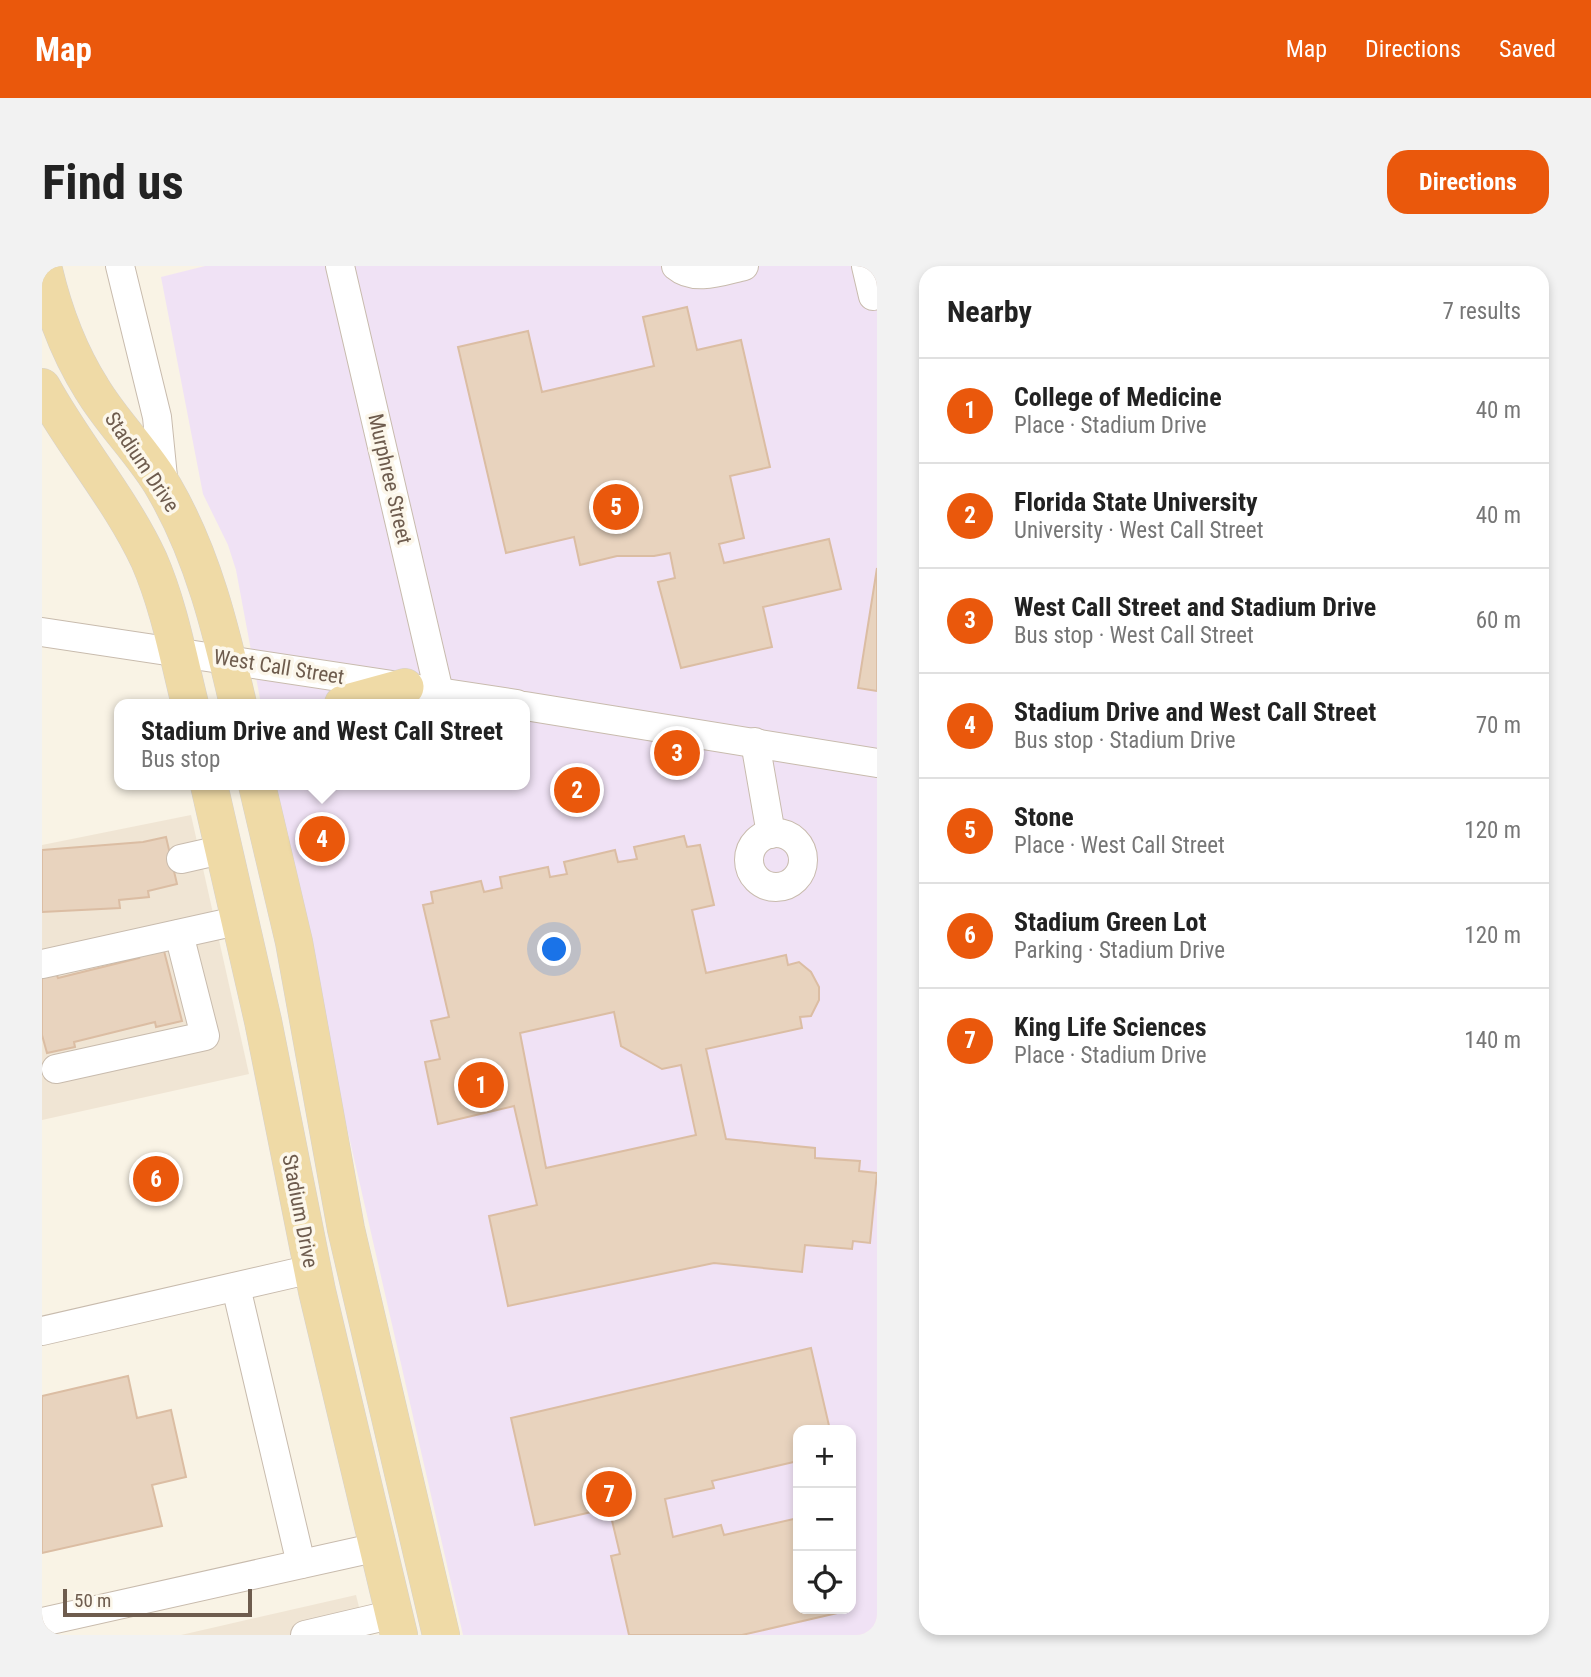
<!DOCTYPE html>
<meta charset="utf-8">
<style>
body{margin:0;font-family:"Roboto Condensed",sans-serif;background:#f2f2f2;color:#222}
.controls{position:absolute;right:21px;bottom:21px;display:grid;overflow:hidden;border-radius:14px;box-shadow:0 4px 10px #0003}
.controls button{width:63px;height:63px;display:grid;place-items:center;padding:0;border:0;border-bottom:2px solid #e0e0e0;background:#fff;color:#222;font:35px sans-serif}
.scale{position:absolute;left:21px;bottom:18px;width:189px;box-sizing:border-box;padding-left:7px;border:4px solid #6e5c4e;border-top:0;font-size:19px;line-height:24px;white-space:nowrap;color:#6e5c4e;-webkit-text-stroke:5px #fcf7eb;paint-order:stroke}
.you{position:absolute;left:513px;top:684px;width:24px;height:24px;margin:-18px;border:5px solid #fff;border-radius:50%;background:#1a73e8;box-shadow:0 0 0 10px #1a73e833}
.badge{display:grid;place-items:center;width:46px;height:46px;border-radius:50%;background:#ea580c;color:#fff;font-size:23px;font-weight:700}
.pin{position:absolute;translate:-50% -50%;border:4px solid #fff;box-shadow:0 2px 7px #0006}
.popup{position:absolute;left:72px;top:433px;width:416px;height:91px;box-sizing:border-box;display:grid;place-content:center;border-radius:14px;background:#fff;filter:drop-shadow(0 2px 5px #0005);font-size:23px;white-space:nowrap;color:#767676}
.popup b{font-size:26px;color:#222}
.popup::after{content:'';position:absolute;left:50%;top:100%;margin-left:-14px;border:14px solid transparent;border-top-color:#fff}
.list{margin:0;padding:0;list-style:none}
h2{display:flex;justify-content:space-between;align-items:center;height:91px;margin:0;padding:0 28px;font-size:30px}
h2 small{font-size:23px;font-weight:400;color:#767676}
.list li{display:grid;grid-template-columns:46px 1fr auto;gap:21px;align-items:center;box-sizing:border-box;height:105px;padding:0 28px;border-top:2px solid #e0e0e0}
.list b{display:block;font-size:26px;white-space:nowrap}
.list p{margin:0;font-size:23px;white-space:nowrap;color:#767676}
.list em{font-size:23px;font-style:normal;color:#767676}
.icon{flex:none;width:38px;height:38px;fill:none;stroke:currentColor;stroke-width:2;stroke-linecap:round;stroke-linejoin:round}
.map{position:relative;flex:none;width:835px;height:1369px;overflow:hidden;border-radius:21px}
header{display:flex;align-items:center;gap:42px;box-sizing:border-box;height:98px;padding:0 35px;background:#ea580c;color:#fff}
header strong{font-size:33px}
nav{display:flex;gap:38px;margin-inline-start:auto;font-size:24px}
.intro{display:flex;align-items:center;justify-content:space-between;box-sizing:border-box;height:168px;padding:0 42px}
h1{margin:0;font-size:49px}
.button{padding:18px 32px;border-radius:21px;background:#ea580c;color:#fff;font-size:24px;font-weight:700}
main{display:flex;gap:42px;padding:0 42px}
aside{flex:1;background:#fff;border-radius:21px;box-shadow:0 4px 10px #0003}
.map>svg:first-child{display:block}
</style>
<header>
<strong>Map</strong>
<nav><a>Map</a><a>Directions</a><a>Saved</a></nav>
</header>
<div class="intro"><h1>Find us</h1><a class="button">Directions</a></div>
<main>
<div class="map">
<svg width="835" height="1369" viewBox="0 0 835 1369">
<rect width="100%" height="100%" fill="#f9f3e5"/>
<g fill="#f0e5d4">
<path d="M 149,549 L 207,808 L 0,854 L 0,579 Z"/>
<path d="M 314,1329 L 324,1369 L 139,1369 Z"/>
</g>
<path fill="#f0e2f5" fill-rule="evenodd" d="M 163,0 L 835,0 L 835,1369 L 421,1369 L 271,713 L 235,519 L 483,519 L 483,438 L 219,438 L 194,304 L 186,279 L 161,228 L 119,11 ZM 756,1164 L 809,1164 L 809,1343 L 756,1343 Z"/>
<g fill="#e8d3be" stroke="#dbbda3" stroke-width="2" fill-rule="evenodd">
<path d="M 645,41 L 655,84 L 699,74 L 728,201 L 688,210 L 702,272 L 677,278 L 682,297 L 787,273 L 799,323 L 721,341 L 730,381 L 639,402 L 616,316 L 633,312 L 628,287 L 612,290 L 575,290 L 538,299 L 532,271 L 464,287 L 416,81 L 486,65 L 500,126 L 612,100 L 601,51 Z"/>
<path d="M 835,302 L 835,425 L 816,422 Z"/>
<path d="M 642,570 L 645,581 L 658,579 L 672,639 L 650,644 L 664,707 L 744,689 L 746,699 L 757,696 L 769,706 L 777,721 L 777,734 L 769,750 L 758,751 L 760,762 L 664,783 L 684,873 L 773,882 L 773,892 L 818,895 L 817,905 L 835,907 L 828,977 L 811,975 L 810,983 L 763,979 L 760,1006 L 672,997 L 466,1040 L 447,950 L 495,939 L 472,840 L 396,858 L 383,796 L 398,793 L 389,755 L 407,751 L 381,639 L 391,637 L 389,626 L 439,615 L 442,626 L 460,622 L 458,611 L 506,601 L 508,611 L 525,608 L 522,596 L 573,584 L 576,596 L 595,593 L 592,581 ZM 572,746 L 579,780 L 620,803 L 639,799 L 654,869 L 504,902 L 478,767 Z"/>
<path d="M 124,571 L 135,618 L 106,625 L 107,631 L 77,634 L 78,642 L 0,646 L 0,584 L 101,576 Z"/>
<path d="M 121,681 L 140,755 L 114,761 L 113,756 L 32,776 L 33,781 L 5,787 L 0,769 L 0,711 L 14,707 L 16,712 L 97,692 L 95,688 Z"/>
<path d="M 769,1082 L 788,1164 L 756,1164 L 756,1195 L 670,1215 L 672,1222 L 623,1233 L 631,1271 L 679,1259 L 682,1269 L 756,1252 L 756,1343 L 800,1343 L 800,1346 L 700,1369 L 587,1369 L 569,1290 L 578,1288 L 567,1242 L 493,1259 L 469,1152 Z"/>
<path d="M 86,1110 L 95,1152 L 129,1144 L 144,1211 L 110,1219 L 120,1260 L 0,1287 L 0,1130 Z"/>
</g>
<g fill="none" stroke-linecap="round" stroke-linejoin="round">
<g stroke="#c8bbad" stroke-width="30">
<g id="minor">
<path d="M 78,0 L 115,151 L 122,221"/>
<path d="M 298,0 L 397,426"/>
<path d="M 634,0 C 653,16 680,5 702,0"/>
<path d="M 824,0 L 831,30 L 835,29"/>
<path d="M 0,366 L 475,438"/>
<path d="M 483,440 L 835,497"/>
<path d="M 713,476 L 729,568"/>
<circle cx="734" cy="594" r="27"/>
<path d="M 139,593 L 183,583"/>
<path d="M 0,698 L 199,654"/>
<path d="M 14,803 L 163,770 L 137,668"/>
<path d="M 194,1021 L 259,1298"/>
<path d="M 0,1065 L 270,1003"/>
<path d="M 0,1356 L 336,1281"/>
<path d="M 263,1369 L 352,1348"/>
</g>
</g>
<g stroke="#d6d1cd" stroke-width="38">
<g id="major">
<path d="M 1,0 C 11,44 26,85 50,123 C 71,158 102,187 122,222 C 161,289 179,364 196,438"/>
<path d="M 0,121 C 33,181 78,232 107,294 C 127,340 136,390 148,438"/>
<path d="M 301,438 L 363,421"/>
<path d="M 167,519 L 221,755 L 275,1025 L 357,1369"/>
<path d="M 215,519 L 252,676 L 304,963 L 399,1369"/>
</g>
</g>
<use href="#minor" stroke="#fff" stroke-width="28"/>
<use href="#major" stroke="#efdaa6" stroke-width="37"/>
</g>
<g text-anchor="middle" dominant-baseline="central" stroke-width="7" stroke-linejoin="round" paint-order="stroke">
<g font-size="21" fill="#6e5c4e" stroke="#fcf7eb">
<text transform="translate(100 196) rotate(56)">Stadium Drive</text>
<text transform="translate(348 213) rotate(77)">Murphree Street</text>
<text transform="translate(237 401) rotate(9)">West Call Street</text>
<text transform="translate(258 945) rotate(79)">Stadium Drive</text>
</g>
</g>
</svg>
<div class="controls">
<button>+</button>
<button>−</button>
<button><svg class="icon" aria-label="locate" viewBox="0 0 24 24"><circle cx="12" cy="12" r="6"/><path d="M12 2v4M12 18v4M2 12h4M18 12h4"/></svg></button>
</div>
<div class="scale">50 m</div>
<div class="you"></div>
<div class="pin badge" style="left:439px;top:819px">1</div>
<div class="pin badge" style="left:535px;top:524px">2</div>
<div class="pin badge" style="left:635px;top:487px">3</div>
<div class="pin badge" style="left:280px;top:573px">4</div>
<div class="popup"><b>Stadium Drive and West Call Street</b>Bus stop</div>
<div class="pin badge" style="left:574px;top:241px">5</div>
<div class="pin badge" style="left:114px;top:913px">6</div>
<div class="pin badge" style="left:567px;top:1228px">7</div>
</div>
<aside>
<h2>Nearby<small>7 results</small></h2>
<ul class="list">
<li><span class="badge">1</span><div><b>College of Medicine</b><p>Place · Stadium Drive</p></div><em>40 m</em></li>
<li><span class="badge">2</span><div><b>Florida State University</b><p>University · West Call Street</p></div><em>40 m</em></li>
<li><span class="badge">3</span><div><b>West Call Street and Stadium Drive</b><p>Bus stop · West Call Street</p></div><em>60 m</em></li>
<li><span class="badge">4</span><div><b>Stadium Drive and West Call Street</b><p>Bus stop · Stadium Drive</p></div><em>70 m</em></li>
<li><span class="badge">5</span><div><b>Stone</b><p>Place · West Call Street</p></div><em>120 m</em></li>
<li><span class="badge">6</span><div><b>Stadium Green Lot</b><p>Parking · Stadium Drive</p></div><em>120 m</em></li>
<li><span class="badge">7</span><div><b>King Life Sciences</b><p>Place · Stadium Drive</p></div><em>140 m</em></li>
</ul>
</aside>
</main>
